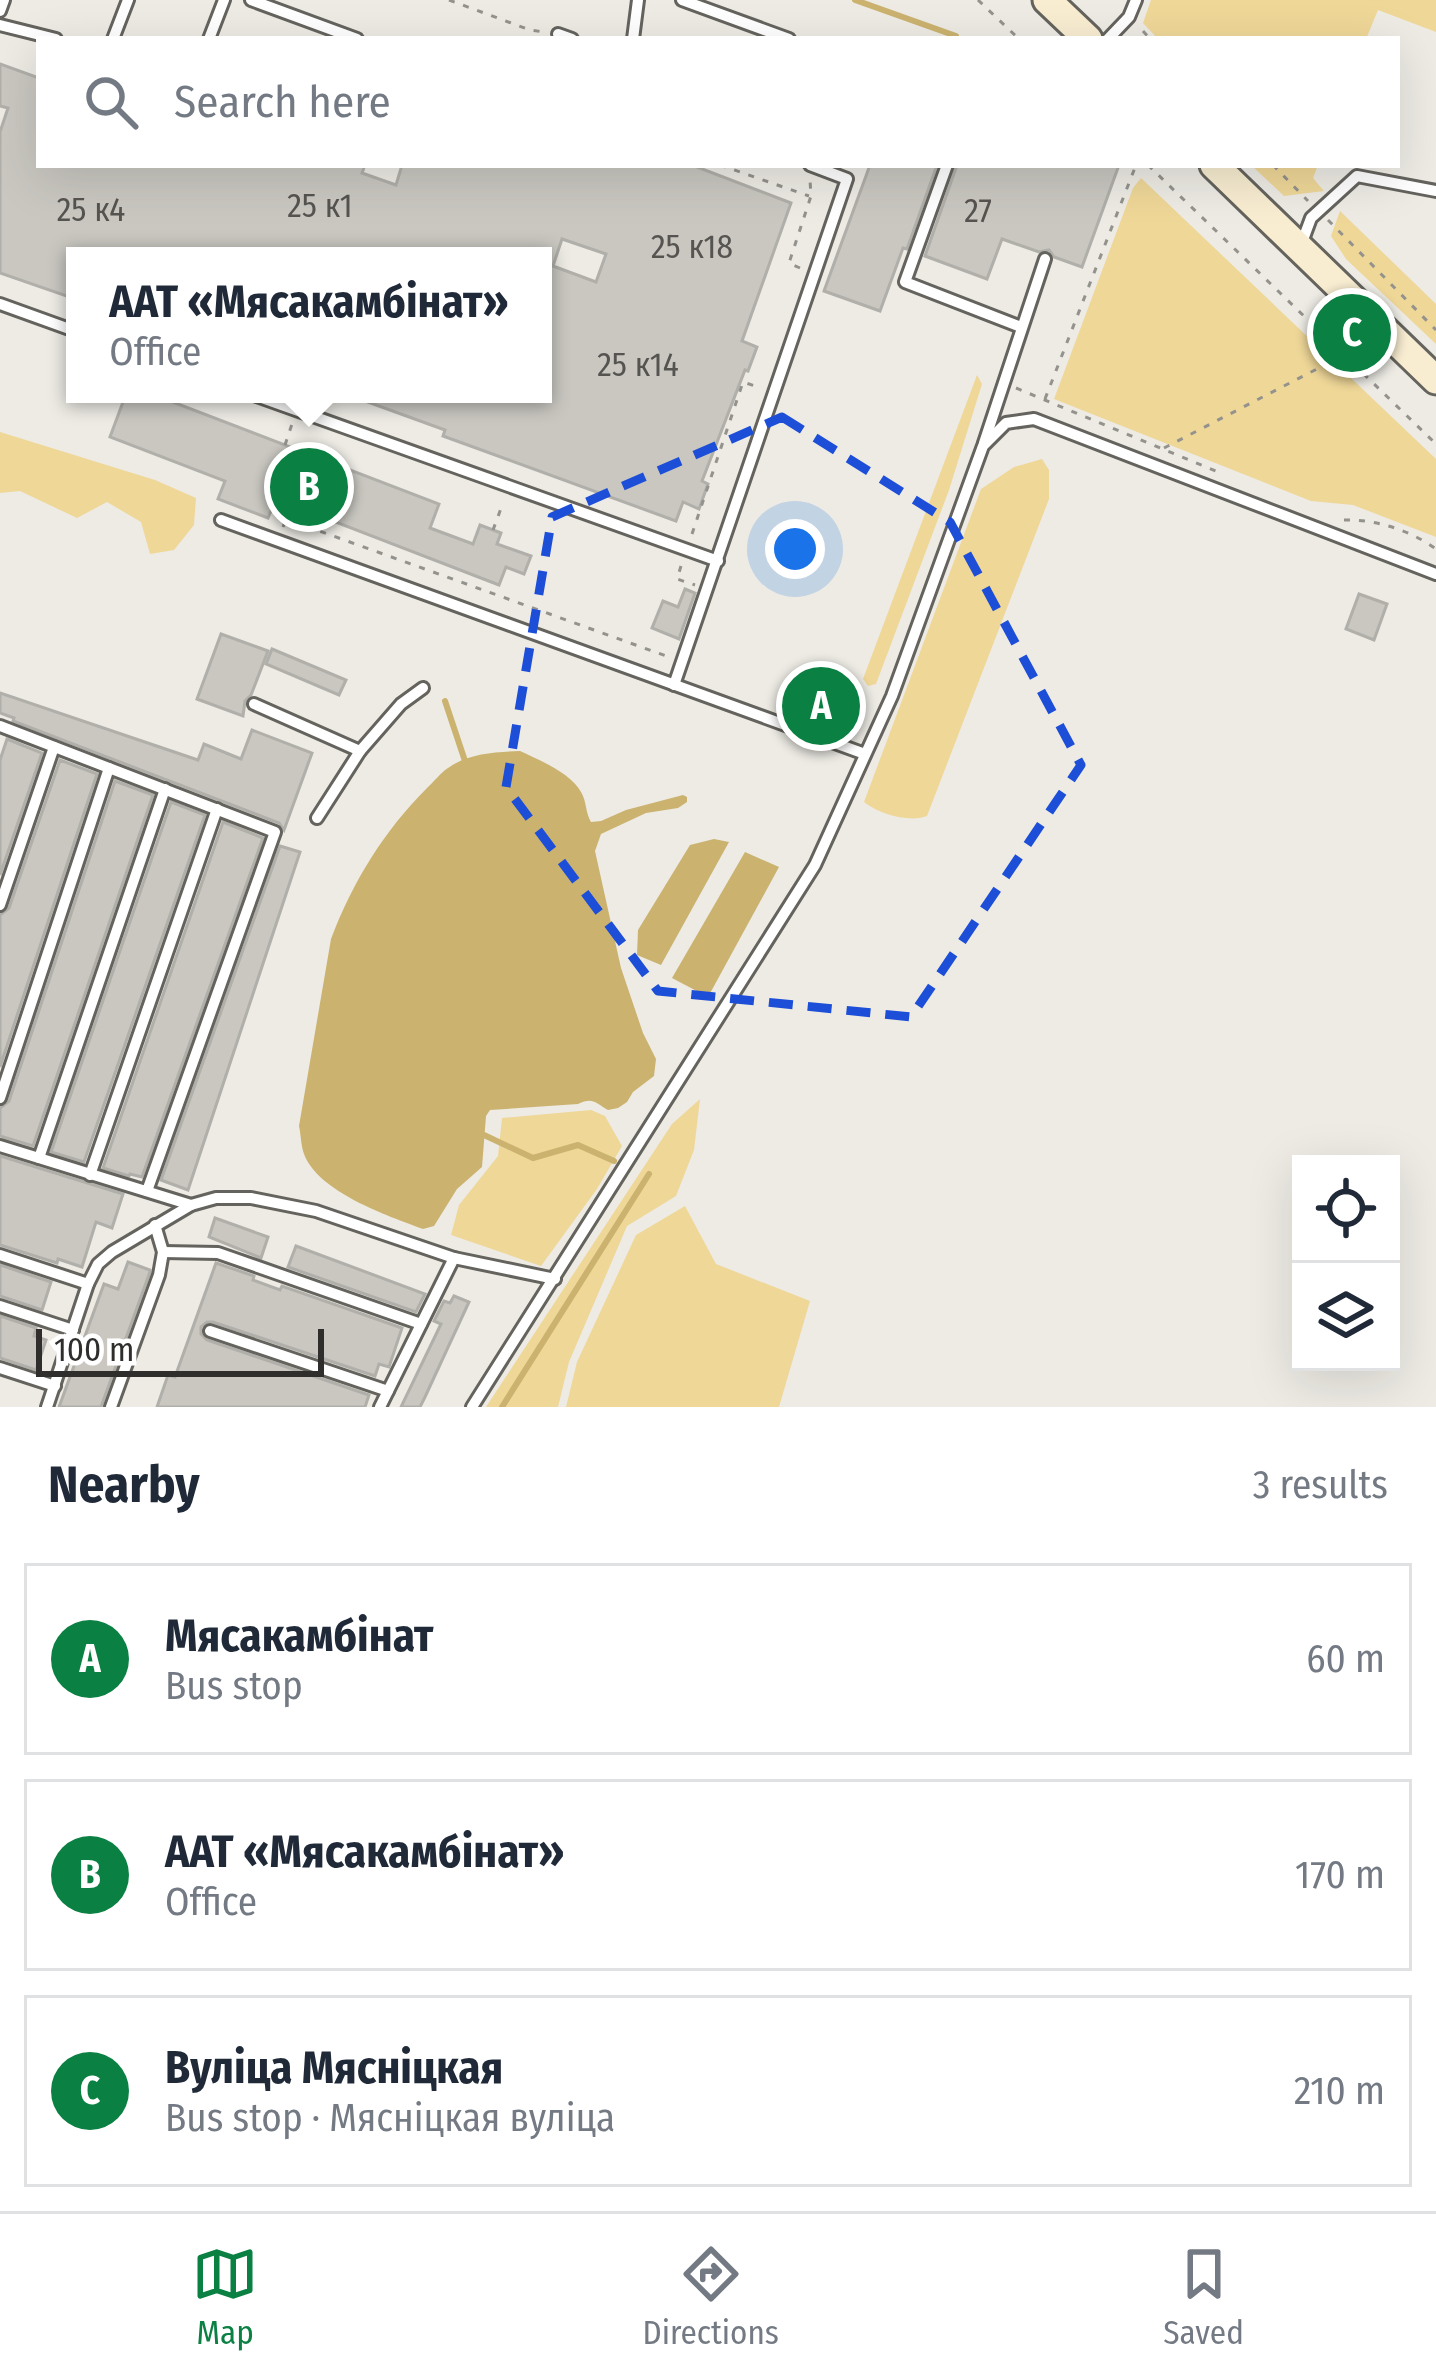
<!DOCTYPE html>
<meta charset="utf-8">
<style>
body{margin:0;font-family:"Fira Sans Condensed",sans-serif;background:#f6f6f7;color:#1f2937}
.controls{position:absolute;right:36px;bottom:36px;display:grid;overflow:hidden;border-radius:0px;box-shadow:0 12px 48px #0002}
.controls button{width:108px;height:108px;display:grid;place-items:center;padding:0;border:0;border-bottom:3px solid #e0e1e3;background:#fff;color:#1f2937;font:60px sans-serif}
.scale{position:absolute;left:36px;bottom:30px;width:288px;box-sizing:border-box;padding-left:12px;border:6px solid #2f2e2c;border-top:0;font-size:33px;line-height:42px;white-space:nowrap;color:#2f2e2c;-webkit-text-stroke:9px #fff;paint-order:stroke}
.you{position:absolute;left:795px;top:549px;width:42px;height:42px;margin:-30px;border:9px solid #fff;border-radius:50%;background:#1a73e8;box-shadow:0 0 0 18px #1a73e833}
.badge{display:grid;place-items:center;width:78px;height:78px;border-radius:50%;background:#0b8043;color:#fff;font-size:39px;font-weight:700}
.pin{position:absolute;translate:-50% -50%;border:6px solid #fff;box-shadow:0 3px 12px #0006}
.popup{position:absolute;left:66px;top:247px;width:486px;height:156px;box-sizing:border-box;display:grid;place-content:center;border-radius:0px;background:#fff;filter:drop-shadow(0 3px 9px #0005);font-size:39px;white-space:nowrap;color:#747a83}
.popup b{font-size:45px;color:#1f2937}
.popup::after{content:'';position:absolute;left:50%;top:100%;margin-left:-24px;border:24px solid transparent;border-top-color:#fff}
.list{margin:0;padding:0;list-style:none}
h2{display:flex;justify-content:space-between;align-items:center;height:156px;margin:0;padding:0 48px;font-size:51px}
h2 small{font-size:39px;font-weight:400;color:#747a83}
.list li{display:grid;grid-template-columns:78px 1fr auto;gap:36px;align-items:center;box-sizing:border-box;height:192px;margin:0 24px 24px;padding:0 24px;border:3px solid #e0e1e3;border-radius:0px}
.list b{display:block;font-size:45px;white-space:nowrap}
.list p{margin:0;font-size:39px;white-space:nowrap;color:#747a83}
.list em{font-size:39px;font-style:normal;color:#747a83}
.icon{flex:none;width:66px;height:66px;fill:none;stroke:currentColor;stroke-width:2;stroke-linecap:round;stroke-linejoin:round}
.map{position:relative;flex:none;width:1436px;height:1407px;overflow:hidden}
.search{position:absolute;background:#fff;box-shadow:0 12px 48px #0002;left:36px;right:36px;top:36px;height:132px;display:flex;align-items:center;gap:30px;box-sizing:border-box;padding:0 42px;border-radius:0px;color:#747a83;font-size:45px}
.sheet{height:804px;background:#fff}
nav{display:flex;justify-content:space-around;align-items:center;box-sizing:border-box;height:168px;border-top:3px solid #e0e1e3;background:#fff;font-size:33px;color:#747a83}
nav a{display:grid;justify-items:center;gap:6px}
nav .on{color:#0b8043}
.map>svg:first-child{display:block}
</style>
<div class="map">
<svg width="1436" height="1407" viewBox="0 0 1436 1407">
<rect width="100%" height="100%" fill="#edebe4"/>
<g fill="#efd798">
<path d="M 1151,0 L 1436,0 L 1436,32 L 1378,10 L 1366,39 L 1158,39 L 1143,23 Z"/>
<path d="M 1251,165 L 1318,165 L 1313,178 L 1324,191 L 1284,196 Z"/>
<path d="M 1141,178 L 1436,459 L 1436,537 L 1353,505 L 1311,501 L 1054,399 L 1133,188 Z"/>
<path d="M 1340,211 L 1436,304 L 1436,344 L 1346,259 L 1331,236 Z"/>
<path d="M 977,375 L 982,384 L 949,490 L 876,684 L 868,686 L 863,679 Z"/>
<path d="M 0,432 L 155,480 L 196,498 L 194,525 L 174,550 L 150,554 L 141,522 L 107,502 L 77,518 L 20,491 L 0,493 Z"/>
<path d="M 1042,459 L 1049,470 L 1049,499 L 927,816 C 910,823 879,814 864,802 L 981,489 L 1014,467 Z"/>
<path d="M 700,1099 L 694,1150 L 676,1196 L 627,1226 L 569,1362 L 558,1407 L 486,1407 L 672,1124 Z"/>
<path d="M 591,1110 L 605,1116 L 622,1146 L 597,1189 L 541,1266 L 451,1235 L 459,1205 L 498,1156 L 502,1118 Z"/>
<path d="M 685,1206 L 716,1264 L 810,1301 L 779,1407 L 566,1407 L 577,1362 L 636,1235 Z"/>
</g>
<g fill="#cbb26f">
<path d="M 520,751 C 539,760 571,773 581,792 C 587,802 585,812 591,822 L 601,821 L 626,810 L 683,795 L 687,797 L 687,802 L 678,808 L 646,813 L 601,834 L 595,851 L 621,968 L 643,1033 L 656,1059 L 654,1076 L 633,1092 L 627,1102 L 618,1108 L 608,1110 C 595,1102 592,1097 578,1104 L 490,1110 L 486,1116 L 482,1167 L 457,1189 L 434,1226 L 423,1229 C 388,1216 318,1192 304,1154 C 301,1146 301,1135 299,1126 L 331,939 C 353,881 384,831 427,788 C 434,782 440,773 448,768 C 469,753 495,752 520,751 Z"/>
<path d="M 714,839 L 729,842 L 661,965 L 637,955 L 638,930 L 690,845 Z"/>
<path d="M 745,852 L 779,867 L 708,997 L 672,978 Z"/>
</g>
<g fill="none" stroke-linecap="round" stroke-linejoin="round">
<g stroke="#cbb26f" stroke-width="6">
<path d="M 855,0 L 956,36"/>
<path d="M 445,701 L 465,761"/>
<path d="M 484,1135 L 533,1158 L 578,1145 L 614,1161"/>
<path d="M 502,1407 L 649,1174"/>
</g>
</g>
<g fill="#c9c7c0" stroke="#b1afa9" stroke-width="3" fill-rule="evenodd">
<path d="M 0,64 L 39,78 L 39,165 L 365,165 L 362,173 L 396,185 L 402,165 L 692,165 L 791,203 L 742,341 L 757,347 L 748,371 L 745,370 L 702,481 L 708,484 L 699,509 L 683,502 L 676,521 L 443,436 L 445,430 L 351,396 L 351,394 L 543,394 L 543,256 L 75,256 L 75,299 L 0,273 L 0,132 L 8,108 L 0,106 ZM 562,239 L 606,254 L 596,282 L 553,266 Z"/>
<path d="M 870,165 L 937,165 L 907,249 L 903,248 L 880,311 L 824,291 Z"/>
<path d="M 957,165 L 1119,165 L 1082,267 L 1054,257 L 1049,250 L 1039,252 L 1002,239 L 987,279 L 925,256 Z"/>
<path d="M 126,394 L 152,394 L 439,504 L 430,528 L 473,544 L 480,525 L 501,533 L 497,544 L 531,556 L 524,574 L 506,567 L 499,585 L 276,499 L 268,518 L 218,499 L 225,481 L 110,437 Z"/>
<path d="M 685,589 L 695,593 L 679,639 L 652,628 L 663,601 L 678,607 Z"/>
<path d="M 1359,594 L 1387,604 L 1374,640 L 1346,629 Z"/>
<path d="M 221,634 L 268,651 L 251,695 L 245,701 L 243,716 L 197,699 Z"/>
<path d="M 272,649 L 346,680 L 339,695 L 266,664 Z"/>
<path d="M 0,693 L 198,760 L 204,744 L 241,759 L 252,730 L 312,753 L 284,830 L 279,823 L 13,721 L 14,718 L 0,713 Z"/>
<path d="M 7,739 L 42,753 L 0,875 L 0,760 Z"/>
<path d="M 60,760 L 97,774 L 0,1067 L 0,915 L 9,908 Z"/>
<path d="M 115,781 L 153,795 L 33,1146 L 0,1136 L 0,1108 L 9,1101 Z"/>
<path d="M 171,802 L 205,815 L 84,1162 L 51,1152 Z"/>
<path d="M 223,822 L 263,838 L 142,1177 L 130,1174 L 129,1176 L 103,1168 Z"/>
<path d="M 280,846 L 300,852 L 188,1190 L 161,1180 Z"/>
<path d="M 0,1156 L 123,1194 L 112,1228 L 96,1222 L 82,1267 L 58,1259 L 57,1263 L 0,1245 Z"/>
<path d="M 215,1218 L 268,1237 L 261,1258 L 209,1237 Z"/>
<path d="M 296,1246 L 425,1294 L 416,1312 L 288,1267 Z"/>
<path d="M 128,1262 L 150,1270 L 150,1272 L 101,1407 L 59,1407 L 104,1284 L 118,1289 Z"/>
<path d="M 216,1263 L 254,1276 L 253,1280 L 280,1290 L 282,1286 L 402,1328 L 389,1367 L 379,1364 L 375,1376 L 213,1322 L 207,1322 L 201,1327 L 201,1334 L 207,1340 L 369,1395 L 365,1407 L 157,1407 L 168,1375 L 175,1377 Z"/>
<path d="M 0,1265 L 51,1282 L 42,1310 L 0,1296 Z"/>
<path d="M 454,1296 L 469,1302 L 425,1397 L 420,1407 L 401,1407 L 441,1324 L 434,1321 L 444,1301 L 450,1303 Z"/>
<path d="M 0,1316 L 36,1328 L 34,1336 L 46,1340 L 36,1370 L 0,1358 Z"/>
</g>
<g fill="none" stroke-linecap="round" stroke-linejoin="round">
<g stroke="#65635d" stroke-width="16">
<g id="service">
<path d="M 251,0 L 357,39"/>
<path d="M 682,0 L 789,39"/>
<path d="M 0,11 L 4,0"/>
<path d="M 0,25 L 56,39"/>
<path d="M 558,34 L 572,39"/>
<path d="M 113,39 L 128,0"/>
<path d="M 209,39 L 224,0"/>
<path d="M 633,39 L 638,0"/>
<path d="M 1108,39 L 1129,17 L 1136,0"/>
<path d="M 947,165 L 905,282 L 1021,327"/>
<path d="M 1301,245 L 1311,218 L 1357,176 L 1436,191"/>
<path d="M 0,304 L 75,331"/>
<path d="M 251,394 L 718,561"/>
<path d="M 984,443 L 1045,259"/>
<path d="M 221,520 L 865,754"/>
<path d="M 674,685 L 847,179 L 810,165"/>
<path d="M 254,704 L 360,751 L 401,704 L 423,688"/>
<path d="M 0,726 L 275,832 L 147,1191"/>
<path d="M 317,818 L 360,751"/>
<path d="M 0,905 L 54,747"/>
<path d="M 0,1098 L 109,768"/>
<path d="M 0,1146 L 191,1205"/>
<path d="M 39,1158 L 165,789"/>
<path d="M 90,1175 L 217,809"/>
<path d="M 163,1252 L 218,1253 L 421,1324"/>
<path d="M 0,1255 L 88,1284"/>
<path d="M 0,1306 L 73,1330"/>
<path d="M 210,1331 L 388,1391"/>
<path d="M 0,1368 L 55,1386"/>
<path d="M 47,1407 L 88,1284 L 98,1264 L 112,1252 L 191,1205 L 216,1198 L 251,1198 L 316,1211 L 454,1258 L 555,1279"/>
<path d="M 111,1407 L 159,1275 L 163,1252 L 155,1225"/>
<path d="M 380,1407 L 454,1258"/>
<path d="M 472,1407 L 815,865 L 892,696 L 983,446 L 1006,423 L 1034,419 L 1436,574"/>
</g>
</g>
<g stroke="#65635d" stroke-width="33">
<g id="secondary">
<path d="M 1047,0 L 1088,39"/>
<path d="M 1214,165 L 1436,380"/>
</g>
</g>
<g stroke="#94928d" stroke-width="3" stroke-dasharray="6 9" stroke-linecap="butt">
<path d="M 449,0 L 530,30 L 544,32"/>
<path d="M 978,0 L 1019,39"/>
<path d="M 1143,31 L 1150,39"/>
<path d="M 720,165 L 809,196"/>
<path d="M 1148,165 L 1436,444"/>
<path d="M 1273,165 L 1308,201"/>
<path d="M 1328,220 L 1436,330"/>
<path d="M 800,268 L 789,263 L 811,196 L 810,180"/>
<path d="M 1016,388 L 1223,474"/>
<path d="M 1045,399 L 1136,165"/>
<path d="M 285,445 L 292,424"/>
<path d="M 1164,448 L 1342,356"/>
<path d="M 1344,520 C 1375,519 1410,530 1436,549"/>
<path d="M 283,527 L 286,519 L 669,657"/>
<path d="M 493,530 L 503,503"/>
<path d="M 692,534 L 743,382 L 758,387"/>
<path d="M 681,566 L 677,579 L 695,585"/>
</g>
<use href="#service" stroke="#fff" stroke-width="10"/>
<use href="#secondary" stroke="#f8edd1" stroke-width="27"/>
</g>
<path fill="none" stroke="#1d4ed8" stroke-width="9" stroke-dasharray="24 15" stroke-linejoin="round" d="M 782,417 L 950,522 L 1081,765 L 911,1017 L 658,991 L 506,787 L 552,517 Z"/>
<g text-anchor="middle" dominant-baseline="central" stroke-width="10" stroke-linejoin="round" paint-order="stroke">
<g font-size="33" fill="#565451">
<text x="320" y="206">25 к1</text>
<text x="91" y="210">25 к4</text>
<text x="978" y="211">27</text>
<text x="692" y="247">25 к18</text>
<text x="638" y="365">25 к14</text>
</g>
</g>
</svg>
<div class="controls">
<button><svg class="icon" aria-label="locate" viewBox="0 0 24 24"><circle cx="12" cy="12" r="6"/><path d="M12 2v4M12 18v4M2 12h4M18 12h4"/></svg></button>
<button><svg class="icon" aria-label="layers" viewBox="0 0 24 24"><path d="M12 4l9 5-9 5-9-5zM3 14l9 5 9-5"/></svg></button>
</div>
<div class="scale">100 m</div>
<div class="you"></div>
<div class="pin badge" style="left:821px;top:706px">A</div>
<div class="pin badge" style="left:309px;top:487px">B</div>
<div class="popup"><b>ААТ «Мясакамбінат»</b>Office</div>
<div class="pin badge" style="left:1352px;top:333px">C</div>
<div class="search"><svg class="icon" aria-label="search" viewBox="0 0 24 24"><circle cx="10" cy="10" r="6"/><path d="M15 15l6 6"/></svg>Search here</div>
</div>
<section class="sheet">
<h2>Nearby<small>3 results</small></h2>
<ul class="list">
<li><span class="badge">A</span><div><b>Мясакамбінат</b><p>Bus stop</p></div><em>60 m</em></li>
<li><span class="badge">B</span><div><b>ААТ «Мясакамбінат»</b><p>Office</p></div><em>170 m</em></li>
<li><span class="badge">C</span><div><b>Вуліца Мясніцкая</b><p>Bus stop · Мясніцкая вуліца</p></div><em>210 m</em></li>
</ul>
</section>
<nav>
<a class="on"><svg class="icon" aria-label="map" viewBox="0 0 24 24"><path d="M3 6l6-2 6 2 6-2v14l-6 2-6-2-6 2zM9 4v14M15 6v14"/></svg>Map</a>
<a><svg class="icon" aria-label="directions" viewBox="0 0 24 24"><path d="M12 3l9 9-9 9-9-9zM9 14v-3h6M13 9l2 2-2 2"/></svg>Directions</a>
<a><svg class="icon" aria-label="saved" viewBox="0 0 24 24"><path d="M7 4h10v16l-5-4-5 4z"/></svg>Saved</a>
</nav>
